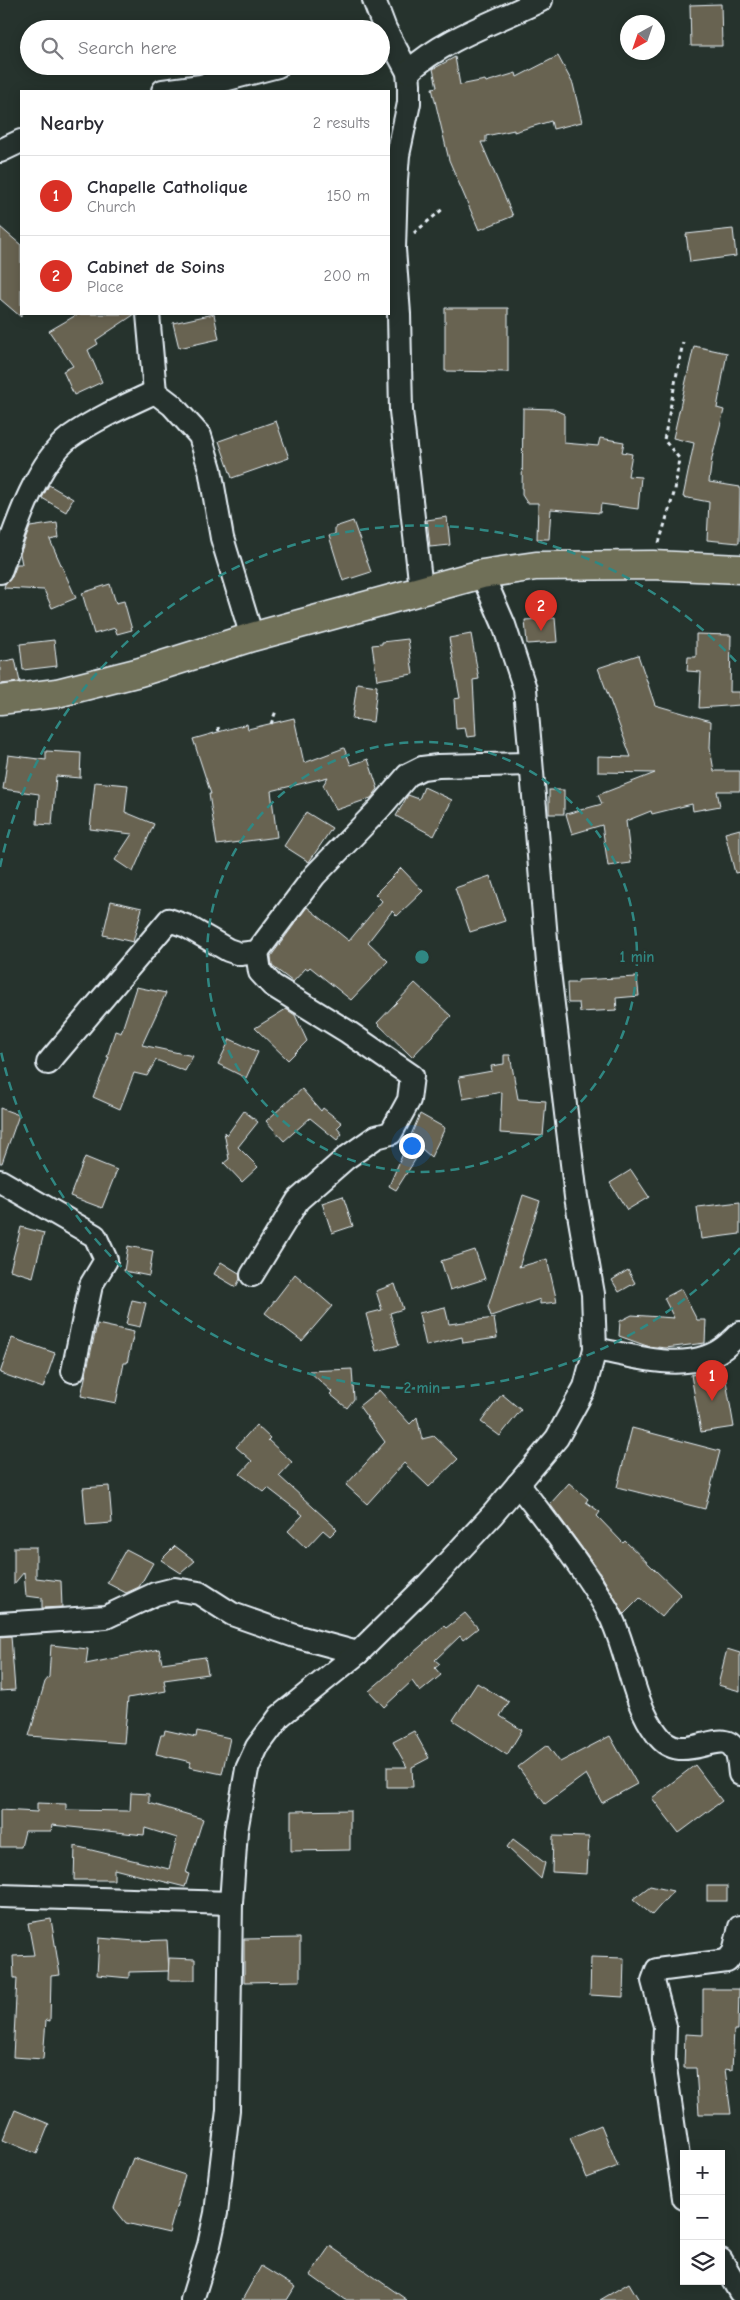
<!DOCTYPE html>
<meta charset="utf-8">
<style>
body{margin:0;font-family:"Comic Neue",sans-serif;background:#f2f2f3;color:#2b2b33}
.controls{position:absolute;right:15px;bottom:15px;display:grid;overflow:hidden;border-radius:0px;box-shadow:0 2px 12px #0003}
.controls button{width:45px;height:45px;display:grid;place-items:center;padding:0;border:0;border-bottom:1px solid #e1e1e2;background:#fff;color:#2b2b33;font:25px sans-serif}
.compass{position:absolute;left:620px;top:15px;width:45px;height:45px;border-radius:50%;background:#fff;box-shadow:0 2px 12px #0003;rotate:220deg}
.you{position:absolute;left:411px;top:1145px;width:18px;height:18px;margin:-12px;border:4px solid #fff;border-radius:50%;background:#1a73e8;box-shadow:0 0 0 8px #1a73e833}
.badge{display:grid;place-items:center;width:32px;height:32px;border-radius:50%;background:#d93025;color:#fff;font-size:16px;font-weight:700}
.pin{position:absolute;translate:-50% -41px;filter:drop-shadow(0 1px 2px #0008)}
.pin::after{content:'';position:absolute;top:26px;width:18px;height:15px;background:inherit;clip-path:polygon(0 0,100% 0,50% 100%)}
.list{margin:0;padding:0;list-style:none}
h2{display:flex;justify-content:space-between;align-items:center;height:65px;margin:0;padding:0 20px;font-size:21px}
h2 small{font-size:16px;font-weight:400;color:#7c7c81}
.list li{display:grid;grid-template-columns:32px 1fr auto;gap:15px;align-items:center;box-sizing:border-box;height:80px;padding:0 20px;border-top:1px solid #e1e1e2}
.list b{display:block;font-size:19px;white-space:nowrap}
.list p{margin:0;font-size:16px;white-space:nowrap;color:#7c7c81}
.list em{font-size:16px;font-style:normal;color:#7c7c81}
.icon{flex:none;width:28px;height:28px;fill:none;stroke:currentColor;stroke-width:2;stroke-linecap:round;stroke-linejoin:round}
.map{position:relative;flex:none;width:740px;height:2300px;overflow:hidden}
.search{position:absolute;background:#fff;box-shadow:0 2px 12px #0003;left:20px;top:20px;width:370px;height:55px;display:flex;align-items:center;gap:12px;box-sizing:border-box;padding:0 18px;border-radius:28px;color:#7c7c81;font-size:19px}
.panel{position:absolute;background:#fff;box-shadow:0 2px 12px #0003;left:20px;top:90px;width:370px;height:225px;border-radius:0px}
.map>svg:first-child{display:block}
</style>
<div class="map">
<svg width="740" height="2300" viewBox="0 0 740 2300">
<rect width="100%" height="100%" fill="#26332d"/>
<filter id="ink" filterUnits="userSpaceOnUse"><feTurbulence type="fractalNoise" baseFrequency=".02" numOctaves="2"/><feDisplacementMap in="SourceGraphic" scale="10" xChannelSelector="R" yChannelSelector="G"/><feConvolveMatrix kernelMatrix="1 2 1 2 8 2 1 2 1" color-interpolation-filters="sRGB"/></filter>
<g filter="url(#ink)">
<g fill="#686451" stroke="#e8f1f8">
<path d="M 721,4 L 722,46 L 691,46 L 690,5 Z"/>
<path d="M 558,56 L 573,84 L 582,122 L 553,129 L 551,121 L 514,132 L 514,130 L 486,136 L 486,142 L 481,142 L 513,216 L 479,230 L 449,160 L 432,88 L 437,87 L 433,69 L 455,57 L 460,85 L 485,80 L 486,82 L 516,73 L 517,77 Z"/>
<path d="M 0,227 L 21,245 L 21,317 L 0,299 Z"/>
<path d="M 733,229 L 736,256 L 690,262 L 686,234 Z"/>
<path d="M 445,308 L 508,308 L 508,372 L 445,371 Z"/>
<path d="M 78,314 L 135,314 L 96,340 L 98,344 L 88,350 L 102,382 L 74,395 L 63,371 L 73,366 L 49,331 Z"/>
<path d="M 214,314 L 219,339 L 179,348 L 173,323 Z"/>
<path d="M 694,346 L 727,353 L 717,408 L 724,410 L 712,458 L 709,482 L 740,487 L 739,543 L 707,540 L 709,502 L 683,497 L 694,443 L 673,438 Z"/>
<path d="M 523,408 L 553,409 L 564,414 L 564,443 L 598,446 L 600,438 L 624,442 L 622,452 L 632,454 L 628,476 L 641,477 L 638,509 L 601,504 L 600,513 L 551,509 L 549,539 L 537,539 L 538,503 L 527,503 L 522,495 Z"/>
<path d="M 276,421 L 289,458 L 232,478 L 219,441 Z"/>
<path d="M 49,485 L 73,499 L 66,512 L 42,498 Z"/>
<path d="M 447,517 L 450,545 L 430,547 L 427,520 Z"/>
<path d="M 353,521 L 371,572 L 343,581 L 329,536 L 335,534 L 335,527 Z"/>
<path d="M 57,523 L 59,538 L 50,540 L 76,598 L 52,608 L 44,590 L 4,588 L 5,584 L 12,577 L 17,564 L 22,564 L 20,554 L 30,527 Z"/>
<path d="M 110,584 L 116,603 L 124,601 L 132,630 L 117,634 L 115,628 L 94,634 L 82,593 Z"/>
<path d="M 555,618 L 557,642 L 527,644 L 525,620 Z"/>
<path d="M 471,634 L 479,679 L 473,680 L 476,736 L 467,737 L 465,728 L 456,729 L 454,699 L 460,698 L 449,638 Z"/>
<path d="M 696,634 L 731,635 L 730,692 L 740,692 L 740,705 L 699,708 L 701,672 L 687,671 L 688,657 L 696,657 Z"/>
<path d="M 408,639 L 413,674 L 377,680 L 372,645 L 382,644 L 382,642 Z"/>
<path d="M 54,640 L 57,666 L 23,670 L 20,644 Z"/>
<path d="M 638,655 L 655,705 L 711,721 L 710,748 L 714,771 L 740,771 L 740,791 L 717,791 L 720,806 L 693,811 L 692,804 L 652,814 L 651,811 L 626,821 L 631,863 L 608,866 L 602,825 L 572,834 L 566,814 L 602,804 L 598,795 L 655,773 L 598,772 L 598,756 L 631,757 L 598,668 Z"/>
<path d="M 15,659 L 20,682 L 0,684 L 0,662 Z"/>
<path d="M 357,683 L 377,686 L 373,722 L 352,719 Z"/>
<path d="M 294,718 L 304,763 L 344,748 L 351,765 L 368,759 L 378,789 L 371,798 L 336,810 L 323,785 L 328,777 L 271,791 L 277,837 L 217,845 L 209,794 L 211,794 L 193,739 L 247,724 L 248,729 Z"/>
<path d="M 46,751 L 81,753 L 80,778 L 56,776 L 52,825 L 37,824 L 39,794 L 3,789 L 8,755 L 46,760 Z"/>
<path d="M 95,782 L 128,785 L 125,812 L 154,824 L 133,872 L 115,860 L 132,834 L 90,829 Z"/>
<path d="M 424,787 L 452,800 L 434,836 L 396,816 L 408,795 L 419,799 Z"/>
<rect x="549" y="790" width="15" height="24"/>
<path d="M 306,812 L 332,828 L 309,862 L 284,846 Z"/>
<path d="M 740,829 L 740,872 L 735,873 L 725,833 Z"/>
<path d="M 401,868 L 423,891 L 397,916 L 392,911 L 368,942 L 388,961 L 351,1000 L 310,967 L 308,969 L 306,968 L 293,982 L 272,966 L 271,956 L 307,907 L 349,941 L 382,901 L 375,894 Z"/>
<path d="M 490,876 L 505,921 L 470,932 L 455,888 Z"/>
<path d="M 111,901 L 142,908 L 133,942 L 103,935 Z"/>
<path d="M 637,977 L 639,996 L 616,998 L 617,1010 L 580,1012 L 579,1003 L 568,1003 L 567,983 L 578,983 L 578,980 Z"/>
<path d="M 415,983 L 451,1016 L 412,1057 L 377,1023 Z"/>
<path d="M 136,987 L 166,993 L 142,1045 L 193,1056 L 185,1071 L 156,1060 L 147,1076 L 134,1073 L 120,1109 L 93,1097 L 109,1057 L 107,1057 L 115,1031 L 121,1033 Z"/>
<path d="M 286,1009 L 295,1015 L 307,1041 L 288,1060 L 255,1028 Z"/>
<path d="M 230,1039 L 258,1052 L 246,1078 L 218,1064 Z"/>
<path d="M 504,1055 L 510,1055 L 518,1099 L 546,1101 L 543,1136 L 500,1133 L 502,1092 L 463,1099 L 459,1077 L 492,1071 L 491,1066 L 504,1064 Z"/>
<path d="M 302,1089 L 321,1111 L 323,1108 L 342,1123 L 337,1128 L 342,1134 L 337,1140 L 310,1118 L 284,1141 L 266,1121 Z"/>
<path d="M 0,1108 L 19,1115 L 2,1163 L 0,1163 Z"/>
<path d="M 244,1111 L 258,1122 L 238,1147 L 258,1167 L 242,1182 L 224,1163 L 229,1159 L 224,1132 L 227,1135 Z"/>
<path d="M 420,1114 L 445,1128 L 431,1157 L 422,1149 L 396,1190 L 389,1186 Z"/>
<path d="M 85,1157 L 117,1170 L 102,1208 L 70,1196 Z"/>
<path d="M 631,1170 L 649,1197 L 627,1210 L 610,1183 Z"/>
<path d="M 523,1195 L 540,1201 L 519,1267 L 547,1259 L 557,1302 L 540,1304 L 540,1299 L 491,1316 L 488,1307 Z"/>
<path d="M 343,1196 L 353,1226 L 332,1233 L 322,1203 Z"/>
<path d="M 740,1202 L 740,1234 L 701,1239 L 697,1207 Z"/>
<path d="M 21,1227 L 44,1233 L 33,1277 L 10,1270 Z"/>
<path d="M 128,1246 L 153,1251 L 149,1276 L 124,1271 Z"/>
<path d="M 475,1250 L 485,1279 L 450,1290 L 441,1261 Z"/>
<path d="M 221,1262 L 239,1273 L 240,1279 L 236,1287 L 214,1274 Z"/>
<path d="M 628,1270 L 635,1283 L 619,1292 L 612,1280 Z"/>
<path d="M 295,1274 L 332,1306 L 302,1341 L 265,1313 Z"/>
<path d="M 395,1284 L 403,1309 L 390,1313 L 399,1345 L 376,1351 L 366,1314 L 382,1310 L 376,1291 Z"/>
<path d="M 681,1289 L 697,1320 L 706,1320 L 705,1343 L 666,1348 L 647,1346 L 619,1336 L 620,1321 L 632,1315 L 674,1318 L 664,1298 Z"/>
<path d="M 132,1300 L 146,1303 L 140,1327 L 126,1324 Z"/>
<path d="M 445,1307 L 449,1324 L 494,1318 L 497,1338 L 463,1343 L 462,1337 L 426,1346 L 419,1313 Z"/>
<path d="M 97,1324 L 134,1332 L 127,1363 L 124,1363 L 116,1403 L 81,1396 Z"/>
<path d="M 12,1338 L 55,1353 L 43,1388 L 0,1373 Z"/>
<path d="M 352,1369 L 354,1399 L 347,1408 L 330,1394 L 332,1392 L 309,1371 Z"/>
<path d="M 724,1369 L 734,1427 L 701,1432 L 691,1375 Z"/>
<path d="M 379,1390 L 410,1424 L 417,1417 L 422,1439 L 434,1436 L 458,1459 L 429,1487 L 404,1463 L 367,1504 L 346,1485 L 385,1442 L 359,1406 Z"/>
<path d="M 502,1394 L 521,1410 L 500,1436 L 481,1422 Z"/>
<path d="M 256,1425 L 270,1438 L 268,1440 L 292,1462 L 279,1476 L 337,1529 L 330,1536 L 323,1530 L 306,1548 L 288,1531 L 303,1515 L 268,1488 L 264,1492 L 240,1474 L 252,1461 L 236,1447 Z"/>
<path d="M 632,1428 L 720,1451 L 705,1509 L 617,1487 Z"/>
<path d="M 569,1483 L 588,1499 L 586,1502 L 600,1512 L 597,1516 L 623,1543 L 625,1541 L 681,1595 L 662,1617 L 640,1598 L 624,1614 L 599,1571 L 550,1504 Z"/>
<path d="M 109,1486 L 112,1523 L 86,1525 L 83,1488 Z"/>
<path d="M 175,1546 L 195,1561 L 181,1573 L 161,1560 Z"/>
<path d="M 14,1547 L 36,1547 L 36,1578 L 61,1581 L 62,1607 L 42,1608 L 42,1598 L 26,1596 L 24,1572 L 14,1584 Z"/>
<path d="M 126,1549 L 153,1563 L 139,1587 L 126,1593 L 107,1583 Z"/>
<path d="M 465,1613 L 478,1628 L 463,1640 L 460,1636 L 435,1660 L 440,1664 L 435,1668 L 441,1675 L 420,1692 L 412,1681 L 384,1707 L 369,1691 L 444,1626 L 446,1628 Z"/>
<path d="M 11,1636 L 15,1690 L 0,1691 L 0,1637 Z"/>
<path d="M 51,1645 L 88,1649 L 86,1664 L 159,1649 L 162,1663 L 205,1657 L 208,1674 L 164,1680 L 166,1691 L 128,1698 L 124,1743 L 29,1736 L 45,1682 L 49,1677 Z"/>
<path d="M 727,1649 L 740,1653 L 740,1691 L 718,1685 Z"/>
<path d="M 477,1683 L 509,1702 L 500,1716 L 522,1730 L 507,1755 L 453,1720 Z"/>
<path d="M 165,1730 L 196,1737 L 197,1731 L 230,1738 L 222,1774 L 189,1767 L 191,1762 L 156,1754 L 161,1735 L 164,1735 Z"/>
<path d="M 414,1731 L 429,1758 L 412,1767 L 413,1787 L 387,1787 L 387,1767 L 407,1767 L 393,1742 Z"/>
<path d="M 610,1736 L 637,1784 L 602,1803 L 586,1774 L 545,1804 L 518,1767 L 547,1745 L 560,1762 Z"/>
<path d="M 695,1765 L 722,1801 L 679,1833 L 652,1798 Z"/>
<path d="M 131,1793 L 149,1794 L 149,1803 L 203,1819 L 186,1873 L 189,1874 L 185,1887 L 114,1869 L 114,1880 L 74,1880 L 75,1846 L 169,1869 L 177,1838 L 145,1828 L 144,1835 L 52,1825 L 51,1831 L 25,1831 L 21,1847 L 0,1847 L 0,1810 L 37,1812 L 37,1803 L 66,1804 L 66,1810 L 127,1811 L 130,1811 Z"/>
<path d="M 350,1810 L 350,1850 L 291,1851 L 291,1811 Z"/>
<path d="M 553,1836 L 589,1837 L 587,1874 L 552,1872 Z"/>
<path d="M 513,1839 L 545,1863 L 541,1879 L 507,1847 Z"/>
<path d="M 650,1886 L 673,1891 L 652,1915 L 633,1899 Z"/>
<rect x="707" y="1886" width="20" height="15"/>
<path d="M 51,1919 L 60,1975 L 51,1976 L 50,2021 L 46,2020 L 43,2059 L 13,2057 L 17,1978 L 14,1978 L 13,1956 L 34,1955 L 28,1923 Z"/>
<path d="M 99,1938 L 135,1941 L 167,1940 L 169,1971 L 129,1972 L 129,1978 L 97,1975 Z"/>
<path d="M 300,1938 L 300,1981 L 244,1982 L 244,1939 Z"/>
<path d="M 591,1957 L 624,1958 L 623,1997 L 590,1995 Z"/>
<path d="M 169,1958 L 195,1959 L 195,1980 L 168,1980 Z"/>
<path d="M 703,1989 L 739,1989 L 738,2030 L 734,2030 L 732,2070 L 725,2069 L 731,2114 L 699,2114 L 696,2068 L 684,2068 L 685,2034 L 703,2035 Z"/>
<path d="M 15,2110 L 49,2124 L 37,2154 L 3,2140 Z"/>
<path d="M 601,2125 L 618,2166 L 587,2178 L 570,2138 Z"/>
<path d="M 133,2158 L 185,2175 L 169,2233 L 126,2223 L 114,2208 Z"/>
<path d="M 330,2246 L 407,2300 L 345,2300 L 310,2275 Z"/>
<path d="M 261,2266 L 295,2287 L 287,2300 L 242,2300 Z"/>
<path d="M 629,2283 L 639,2300 L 600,2300 Z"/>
</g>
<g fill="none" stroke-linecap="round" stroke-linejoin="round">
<g stroke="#e8f1f8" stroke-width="26">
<g id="minor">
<path d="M 374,0 L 385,29 L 408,72 L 409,84 L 409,103 L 398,155 L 396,180 L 394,249 L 399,314 L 401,411 L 421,589"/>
<path d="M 408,72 C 445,38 496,22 541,0"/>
<path d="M 163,91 L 201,86 L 278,66"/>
<path d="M 0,151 L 21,141"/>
<path d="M 148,314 L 155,392 L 172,405 L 200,436 L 210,469 L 222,538 L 252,637"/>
<path d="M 0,572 C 14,532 35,464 70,437 C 95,419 127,405 155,392"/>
<path d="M 48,1063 L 169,920 L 186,926 L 228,950 L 240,954 L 257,952 L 315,875 L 379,809 L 408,775 L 422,768 L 438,766 L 531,764"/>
<path d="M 0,1181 L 95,1236 L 106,1260 L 91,1285 L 73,1371"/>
<path d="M 252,1275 L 298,1200 L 346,1158 L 376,1137 L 391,1133 L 409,1100 L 412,1076 L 348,1032 L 272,985 L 260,972 L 257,952"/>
<path d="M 595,1349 C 629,1355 672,1369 706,1357 C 720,1353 730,1343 740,1333"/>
<path d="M 518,1484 C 549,1525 583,1567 608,1611 C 629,1650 630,1699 657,1734 C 682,1770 724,1722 736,1752 C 739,1758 739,1767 740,1774"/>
<path d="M 0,1624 L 106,1617 L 155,1594 L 175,1589 L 199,1593 L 232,1614 L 295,1636 L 358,1653"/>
<path d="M 0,1896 L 231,1903"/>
<path d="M 684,2198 L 664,2061 L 665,2026 L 653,1981 L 657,1970 L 727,1961 L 734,1952 L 740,1927"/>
<path d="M 721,2260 L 740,2292"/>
<path d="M 192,2300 L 209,2245 L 216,2213 L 228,2110 L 231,1903 L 236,1831 L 247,1769 L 257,1747 L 280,1716 L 358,1653 L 428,1584 L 493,1514 L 557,1438 L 585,1387 L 595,1349 L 593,1294 L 576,1197 L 548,963 L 525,689 L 504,625 L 482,574"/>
</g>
</g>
<g stroke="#e8f1f8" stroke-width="31">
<path id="major" d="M 0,700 L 57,693 L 140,672 L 252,637 L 482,574 L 536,566 L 653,565 L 740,569"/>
</g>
<g stroke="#e8f1f8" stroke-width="3" stroke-dasharray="4 4" stroke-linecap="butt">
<path d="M 414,233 L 444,208"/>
<path d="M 659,543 L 675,490 L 679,458 L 664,440 L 683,342"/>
<path d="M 271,724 L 276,711"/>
<path d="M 218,727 L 219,732"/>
</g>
<use href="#minor" stroke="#26332d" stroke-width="22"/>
<use href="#major" stroke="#706f59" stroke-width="28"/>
</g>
</g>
<g fill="none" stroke="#308883" stroke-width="2.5" stroke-dasharray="9 6">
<circle cx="422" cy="957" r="215"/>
<path d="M740 1248A431 431 0 0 1 0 1047M0 867A431 431 0 0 1 740 666"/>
</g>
<circle cx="422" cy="957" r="8" fill="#308883" stroke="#26332d" stroke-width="2.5"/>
<g font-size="15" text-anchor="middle" font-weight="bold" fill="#308883" stroke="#26332d" stroke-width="5" stroke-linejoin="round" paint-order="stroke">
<text x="637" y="962">1 min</text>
<text x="422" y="1393">2 min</text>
</g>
</svg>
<div class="controls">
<button>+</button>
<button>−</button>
<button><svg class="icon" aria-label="layers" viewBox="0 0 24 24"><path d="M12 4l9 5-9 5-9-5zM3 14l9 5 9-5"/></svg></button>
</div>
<svg class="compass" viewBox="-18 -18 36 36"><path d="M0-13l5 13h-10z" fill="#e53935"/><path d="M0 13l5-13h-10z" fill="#7c7c81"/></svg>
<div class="you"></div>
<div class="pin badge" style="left:712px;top:1401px">1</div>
<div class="pin badge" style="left:541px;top:631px">2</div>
<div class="search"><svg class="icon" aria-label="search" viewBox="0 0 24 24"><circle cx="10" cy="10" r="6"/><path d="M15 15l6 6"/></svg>Search here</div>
<section class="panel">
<h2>Nearby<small>2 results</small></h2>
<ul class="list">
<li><span class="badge">1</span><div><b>Chapelle Catholique</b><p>Church</p></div><em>150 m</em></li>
<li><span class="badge">2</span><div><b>Cabinet de Soins</b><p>Place</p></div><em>200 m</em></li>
</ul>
</section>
</div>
